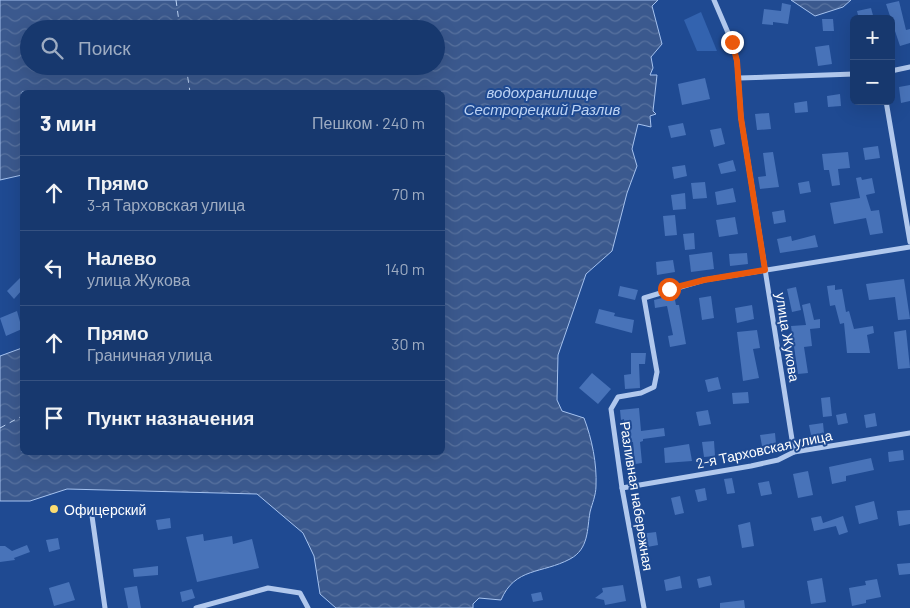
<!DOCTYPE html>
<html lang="ru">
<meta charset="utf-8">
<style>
body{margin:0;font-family:Barlow,sans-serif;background:#244376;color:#f1f3f6}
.controls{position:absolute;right:15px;top:15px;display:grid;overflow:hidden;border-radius:8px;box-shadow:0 5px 20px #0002}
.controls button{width:45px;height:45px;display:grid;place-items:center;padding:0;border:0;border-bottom:1px solid #365281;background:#17386e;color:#f1f3f6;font:25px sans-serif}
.stop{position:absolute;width:15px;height:15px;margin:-11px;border:4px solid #ea580c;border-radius:50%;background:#fff}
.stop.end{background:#ea580c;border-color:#fff;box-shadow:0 1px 5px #0008}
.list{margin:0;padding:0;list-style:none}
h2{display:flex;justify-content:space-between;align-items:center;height:65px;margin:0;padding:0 20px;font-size:21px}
h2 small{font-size:16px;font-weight:400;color:#9eacc2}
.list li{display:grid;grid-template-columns:32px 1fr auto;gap:15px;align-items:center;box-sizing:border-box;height:75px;padding:0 20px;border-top:1px solid #365281}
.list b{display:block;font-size:19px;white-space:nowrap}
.list p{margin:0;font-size:16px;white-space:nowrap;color:#9eacc2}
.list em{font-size:16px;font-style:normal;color:#9eacc2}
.icon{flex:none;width:28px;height:28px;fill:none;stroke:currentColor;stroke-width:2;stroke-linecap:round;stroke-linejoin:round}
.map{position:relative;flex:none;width:910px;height:608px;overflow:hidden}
.search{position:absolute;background:#17386e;box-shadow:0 5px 20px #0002;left:20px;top:20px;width:425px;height:55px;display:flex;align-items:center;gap:12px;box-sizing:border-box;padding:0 18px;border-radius:28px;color:#9eacc2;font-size:19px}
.panel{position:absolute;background:#17386e;box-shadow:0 5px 20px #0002;left:20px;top:90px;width:425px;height:365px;border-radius:8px}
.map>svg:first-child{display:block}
</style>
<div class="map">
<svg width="910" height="608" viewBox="0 0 910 608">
<defs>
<pattern id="water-waves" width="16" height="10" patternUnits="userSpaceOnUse" patternTransform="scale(1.25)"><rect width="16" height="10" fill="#3b598e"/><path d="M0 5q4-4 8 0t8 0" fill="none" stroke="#58729f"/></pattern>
</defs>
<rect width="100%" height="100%" fill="#1f4a92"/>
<path fill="#3363af" d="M 701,12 L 717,51 L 697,51 L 684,20 Z"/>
<g fill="url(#water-waves)" stroke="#a5c2ef" fill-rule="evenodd">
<path d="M 0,0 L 658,0 L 652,6 L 662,44 L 651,57 L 653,68 L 650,75 L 657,75 L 653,111 L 656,114 L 650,116 L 651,127 L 638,124 L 632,149 L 637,166 L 627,193 L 612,251 L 586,274 L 558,355 L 557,400 L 562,411 L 584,418 C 592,439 597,464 596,486 C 596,495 592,504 590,512 C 587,529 589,549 570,559 C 542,574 515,567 501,600 L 479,598 L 473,604 L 473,608 L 336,608 L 320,594 L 314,556 L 303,533 L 257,494 L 67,489 L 30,501 L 0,501 L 0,356 L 22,348 L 22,452 L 442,452 L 442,92 L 22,92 L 22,175 L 0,180 ZM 29,29 L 436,29 L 436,66 L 29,66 Z"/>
<path d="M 791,0 L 851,0 L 843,7 L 815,16 Z"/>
</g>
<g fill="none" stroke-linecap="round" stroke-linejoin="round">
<g stroke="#bdd3f4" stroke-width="1" stroke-dasharray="6 5" stroke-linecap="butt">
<path d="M 176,0 L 180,29"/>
<path d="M 186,66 L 190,92"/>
<path d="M 0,428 L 22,416"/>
</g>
</g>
<g fill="#4873b9">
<path d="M 899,1 L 906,30 L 910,29 L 910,43 L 900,46 L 886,4 Z"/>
<path d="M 782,3 L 791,5 L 788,24 L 773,22 L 773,25 L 762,24 L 764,9 L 781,11 Z"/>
<path d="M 871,8 L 874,19 L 859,19 L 857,11 Z"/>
<path d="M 822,19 L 833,19 L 834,31 L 823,31 Z"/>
<path d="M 829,45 L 832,64 L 818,66 L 815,47 Z"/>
<path d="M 705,78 L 710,99 L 682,105 L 678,84 Z"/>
<path d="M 910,85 L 910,101 L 901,103 L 899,87 Z"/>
<path d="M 840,94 L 841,106 L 828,107 L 827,96 Z"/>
<path d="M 807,101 L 808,112 L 795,113 L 794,103 Z"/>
<path d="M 769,113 L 771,129 L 757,130 L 755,114 Z"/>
<path d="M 683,123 L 686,135 L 671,138 L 668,126 Z"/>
<path d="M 721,128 L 725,144 L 714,147 L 710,130 Z"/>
<path d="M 878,146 L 880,158 L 865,160 L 863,148 Z"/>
<path d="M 773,152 L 779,187 L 760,189 L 758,177 L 766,176 L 763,153 Z"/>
<path d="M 848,152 L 850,168 L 838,169 L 840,185 L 832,186 L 829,170 L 824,170 L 822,154 Z"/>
<path d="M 733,160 L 736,171 L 721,174 L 718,164 Z"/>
<path d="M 685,165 L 687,176 L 674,179 L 672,167 Z"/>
<path d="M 861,177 L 862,180 L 872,178 L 875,193 L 866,195 L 871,211 L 879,210 L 883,233 L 870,235 L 866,218 L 834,224 L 830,203 L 860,198 L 856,178 Z"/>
<path d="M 809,181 L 811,192 L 800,194 L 798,183 Z"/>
<path d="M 705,182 L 707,198 L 693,199 L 691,183 Z"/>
<path d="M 733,188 L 736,202 L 717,205 L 715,192 Z"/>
<path d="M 685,193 L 686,209 L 673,210 L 671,195 Z"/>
<path d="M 784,210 L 786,222 L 774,224 L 772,212 Z"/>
<path d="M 675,215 L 677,235 L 665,236 L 663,216 Z"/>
<path d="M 735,217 L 738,234 L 719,237 L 716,220 Z"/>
<path d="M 694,233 L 695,249 L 685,250 L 683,234 Z"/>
<path d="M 815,235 L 818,247 L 780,253 L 777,239 L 791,236 L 792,241 Z"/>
<path d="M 712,252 L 714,269 L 691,272 L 689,255 Z"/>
<path d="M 747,253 L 748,264 L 730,266 L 729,254 Z"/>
<path d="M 673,260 L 675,272 L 657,275 L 656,262 Z"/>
<path d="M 22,276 L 22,290 L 14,299 L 7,291 Z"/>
<path d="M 904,279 L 910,319 L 898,320 L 895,297 L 869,300 L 866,284 Z"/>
<path d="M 835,285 L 835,290 L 842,289 L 846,312 L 849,311 L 854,329 L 873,326 L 874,333 L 867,335 L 870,353 L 847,353 L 844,323 L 840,324 L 835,305 L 830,306 L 827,286 Z"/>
<path d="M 620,286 L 638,290 L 635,300 L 618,296 Z"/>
<path d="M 796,287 L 801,310 L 792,312 L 787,289 Z"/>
<path d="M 674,295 L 676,305 L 679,305 L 686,344 L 670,347 L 668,336 L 673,335 L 667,306 L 655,308 L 654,300 Z"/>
<path d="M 711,296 L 714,318 L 702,320 L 699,298 Z"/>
<path d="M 810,303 L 814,320 L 820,319 L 820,328 L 810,329 L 812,346 L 804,347 L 808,373 L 798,374 L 791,326 L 806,325 L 802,305 Z"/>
<path d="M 752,305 L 754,319 L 737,323 L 735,308 Z"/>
<path d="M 599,309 L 615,313 L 614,316 L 634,320 L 632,333 L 595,323 Z"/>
<path d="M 17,311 L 22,329 L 6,336 L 0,318 Z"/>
<path d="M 757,330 L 760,348 L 753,349 L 759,378 L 743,381 L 737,332 Z"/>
<path d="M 906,330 L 910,368 L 898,369 L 894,332 Z"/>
<path d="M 631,353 L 646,353 L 645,364 L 639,364 L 640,388 L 625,389 L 624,375 L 631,374 Z"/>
<path d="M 592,373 L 611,389 L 598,404 L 579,388 Z"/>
<path d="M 718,377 L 721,389 L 708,392 L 705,380 Z"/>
<path d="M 748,392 L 749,403 L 733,404 L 732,393 Z"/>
<path d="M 830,397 L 832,416 L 823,417 L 821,398 Z"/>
<path d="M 639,408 L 641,431 L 664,428 L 665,436 L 643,439 L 643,441 L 640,442 L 642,463 L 635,464 L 633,442 L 626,443 L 624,419 L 621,420 L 620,410 Z"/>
<path d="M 708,410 L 711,424 L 699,426 L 696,412 Z"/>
<path d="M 846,413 L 848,423 L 838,425 L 836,415 Z"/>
<path d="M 875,413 L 877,426 L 866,428 L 864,415 Z"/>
<path d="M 823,423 L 824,433 L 811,435 L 809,425 Z"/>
<path d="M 775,433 L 776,444 L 762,446 L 760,435 Z"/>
<path d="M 714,441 L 715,456 L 704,457 L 702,442 Z"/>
<path d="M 689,444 L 692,461 L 665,463 L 664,448 Z"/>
<path d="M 903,450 L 904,460 L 889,462 L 888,452 Z"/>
<path d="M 871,458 L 874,470 L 846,476 L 846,481 L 832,484 L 829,467 Z"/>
<path d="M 808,471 L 813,495 L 798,498 L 793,474 Z"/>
<path d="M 732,478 L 735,493 L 727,494 L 724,479 Z"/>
<path d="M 769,481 L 772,494 L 761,496 L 758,483 Z"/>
<path d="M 705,488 L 707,500 L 698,502 L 695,490 Z"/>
<path d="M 680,496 L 684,513 L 675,515 L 671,498 Z"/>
<path d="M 874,501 L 878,519 L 859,524 L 855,506 Z"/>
<path d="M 910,510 L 910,524 L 899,526 L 897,511 Z"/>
<path d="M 821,516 L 823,523 L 843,516 L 848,532 L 839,535 L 836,526 L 814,531 L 811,518 Z"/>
<path d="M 170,518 L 171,528 L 158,530 L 156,520 Z"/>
<path d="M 750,522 L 754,546 L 742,548 L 738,525 Z"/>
<path d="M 656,532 L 658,545 L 642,548 L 640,534 Z"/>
<path d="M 203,534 L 204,541 L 232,536 L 233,544 L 252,539 L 259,568 L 197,582 L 186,537 Z"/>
<path d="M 58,538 L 60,549 L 49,552 L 46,540 Z"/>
<path d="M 27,545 L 30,552 L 14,558 L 15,560 L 0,562 L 0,546 L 5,546 L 12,551 Z"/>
<path d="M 910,563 L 910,574 L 899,575 L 897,564 Z"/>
<path d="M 158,566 L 158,575 L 134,577 L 133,569 Z"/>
<path d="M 680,576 L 682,588 L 666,591 L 664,580 Z"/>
<path d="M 710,576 L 712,585 L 699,588 L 697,579 Z"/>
<path d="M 822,578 L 826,602 L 811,604 L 807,581 Z"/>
<path d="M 877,579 L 881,597 L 866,600 L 866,603 L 852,606 L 849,588 L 866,585 L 865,581 Z"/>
<path d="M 69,582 L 75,600 L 54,606 L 49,588 Z"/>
<path d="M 623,585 L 626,601 L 605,605 L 604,600 L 595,598 L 603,592 L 602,588 Z"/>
<path d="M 137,586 L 141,608 L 128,608 L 124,588 Z"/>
<path d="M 192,589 L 195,598 L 182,602 L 180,592 Z"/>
<path d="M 541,592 L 543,600 L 533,602 L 531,594 Z"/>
<path d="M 744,600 L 745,608 L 720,608 L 720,603 Z"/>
</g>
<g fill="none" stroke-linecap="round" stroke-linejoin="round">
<g stroke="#b1c8ed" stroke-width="5">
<path d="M 714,0 L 732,42 L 737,61 L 741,118 L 794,452"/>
<path d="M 891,71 L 910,67"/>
<path d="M 739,78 L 854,74"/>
<path d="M 886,101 L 910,242"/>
<path d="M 622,488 L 751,466 L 778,460 L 794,452 L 910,433"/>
<path d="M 91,509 L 105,608"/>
<path d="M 196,608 L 268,588 L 300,593 L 308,608"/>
<path d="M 644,608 L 622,488 L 611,409 L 618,397 L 641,393 L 654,387 L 657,372 L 644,298 L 704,280 L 910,247"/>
</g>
</g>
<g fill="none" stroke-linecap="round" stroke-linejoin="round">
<path stroke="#ea580c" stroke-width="6" d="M 669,289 L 704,280 L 765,270 L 741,118 L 737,61 L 732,42"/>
</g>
<circle fill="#fbdc71" stroke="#1f4a92" stroke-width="2" cx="54" cy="509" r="5"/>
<g text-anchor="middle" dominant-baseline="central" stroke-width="4" stroke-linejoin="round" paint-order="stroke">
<g font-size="14" fill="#fff" stroke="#1f4a92">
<text transform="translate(788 337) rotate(81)">улица Жукова</text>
<text transform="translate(764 449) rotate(-12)">2-я Тарховская улица</text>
<text transform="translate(637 496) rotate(81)">Разливная набережная</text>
</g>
<g font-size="14" fill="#fff" stroke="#1f4a92" text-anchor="start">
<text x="64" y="509">Офицерский</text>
</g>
<g font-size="15" font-style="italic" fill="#bdd3f4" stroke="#1f4a92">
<text x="542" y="92">водохранилище<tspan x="542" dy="17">Сестрорецкий Разлив</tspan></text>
</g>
</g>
</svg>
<div class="controls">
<button>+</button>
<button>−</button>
</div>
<div class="stop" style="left:669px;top:289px"></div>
<div class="stop end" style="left:732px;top:42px"></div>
<div class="search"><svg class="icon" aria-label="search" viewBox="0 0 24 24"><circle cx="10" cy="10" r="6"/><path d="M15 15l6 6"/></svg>Поиск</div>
<section class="panel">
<h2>3 мин<small>Пешком · 240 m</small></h2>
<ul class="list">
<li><svg class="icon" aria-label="ahead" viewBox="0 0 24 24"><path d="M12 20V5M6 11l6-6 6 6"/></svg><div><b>Прямо</b><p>3-я Тарховская улица</p></div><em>70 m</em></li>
<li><svg class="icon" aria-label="left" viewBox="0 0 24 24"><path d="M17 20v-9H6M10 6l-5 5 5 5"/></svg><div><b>Налево</b><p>улица Жукова</p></div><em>140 m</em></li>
<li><svg class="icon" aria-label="ahead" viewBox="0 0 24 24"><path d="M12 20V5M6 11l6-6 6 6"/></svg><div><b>Прямо</b><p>Граничная улица</p></div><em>30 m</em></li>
<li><svg class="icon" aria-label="arrive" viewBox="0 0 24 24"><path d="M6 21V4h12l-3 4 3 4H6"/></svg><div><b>Пункт назначения</b></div></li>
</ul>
</section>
</div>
